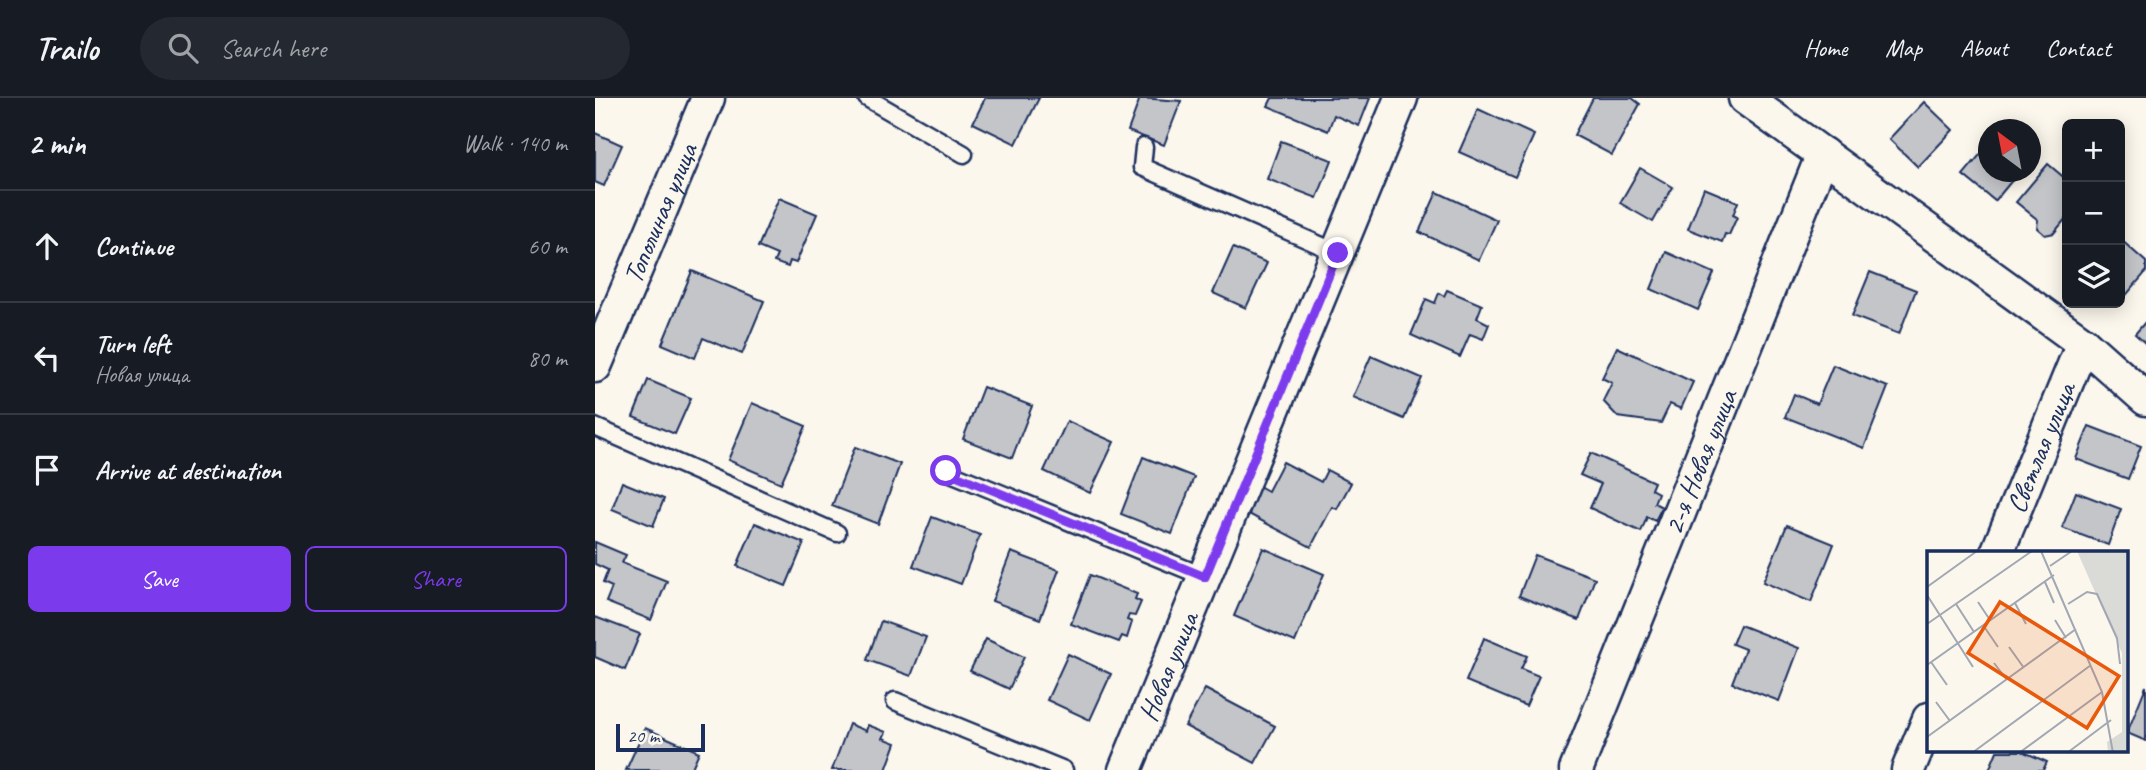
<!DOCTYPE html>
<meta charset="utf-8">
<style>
body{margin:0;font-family:Caveat,sans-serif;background:#242831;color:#f1f3f6}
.controls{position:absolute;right:21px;top:21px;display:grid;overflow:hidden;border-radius:10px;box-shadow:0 4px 18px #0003}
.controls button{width:63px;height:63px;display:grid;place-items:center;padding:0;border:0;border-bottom:2px solid #363941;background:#171b24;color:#f1f3f6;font:35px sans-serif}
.compass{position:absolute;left:1383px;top:21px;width:63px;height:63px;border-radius:50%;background:#171b24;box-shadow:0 4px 18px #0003;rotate:328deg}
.scale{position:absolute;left:21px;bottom:18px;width:89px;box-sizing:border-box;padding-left:7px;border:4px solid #1b2f5e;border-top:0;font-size:19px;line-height:24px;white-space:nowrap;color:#1b2f5e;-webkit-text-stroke:5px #fbf7ec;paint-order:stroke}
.stop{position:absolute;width:21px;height:21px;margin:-16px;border:5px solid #7c3aed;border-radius:50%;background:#fff}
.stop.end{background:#7c3aed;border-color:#fff;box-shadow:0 2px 7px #0008}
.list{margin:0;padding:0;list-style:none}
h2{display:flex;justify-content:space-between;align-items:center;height:91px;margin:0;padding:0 28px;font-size:30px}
h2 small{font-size:23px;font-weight:400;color:#9ea1a6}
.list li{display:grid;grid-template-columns:46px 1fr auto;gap:21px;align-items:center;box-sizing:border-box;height:112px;padding:0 28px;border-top:2px solid #363941}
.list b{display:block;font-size:26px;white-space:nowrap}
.list p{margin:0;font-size:23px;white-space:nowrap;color:#9ea1a6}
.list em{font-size:23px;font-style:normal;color:#9ea1a6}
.actions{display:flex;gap:14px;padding:21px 28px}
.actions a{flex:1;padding:16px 0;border:2px solid #7c3aed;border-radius:10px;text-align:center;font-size:24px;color:#7c3aed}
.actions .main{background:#7c3aed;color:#fff}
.icon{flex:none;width:38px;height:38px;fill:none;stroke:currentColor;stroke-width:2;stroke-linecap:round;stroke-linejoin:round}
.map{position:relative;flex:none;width:1551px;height:672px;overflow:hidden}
header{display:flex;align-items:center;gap:42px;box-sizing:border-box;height:98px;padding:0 35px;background:#171b24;border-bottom:2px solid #363941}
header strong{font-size:33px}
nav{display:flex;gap:38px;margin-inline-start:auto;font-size:24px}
.search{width:490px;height:63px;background:#242831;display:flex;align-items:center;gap:18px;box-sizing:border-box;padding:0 24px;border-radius:38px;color:#9ea1a6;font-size:26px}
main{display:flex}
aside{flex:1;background:#171b24}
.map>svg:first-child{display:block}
</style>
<header>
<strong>Trailo</strong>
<div class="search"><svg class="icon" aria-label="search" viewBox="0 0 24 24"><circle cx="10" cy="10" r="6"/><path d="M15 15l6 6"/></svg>Search here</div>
<nav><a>Home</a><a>Map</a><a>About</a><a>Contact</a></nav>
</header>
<main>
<aside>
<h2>2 min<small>Walk · 140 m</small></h2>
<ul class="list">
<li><svg class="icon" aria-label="ahead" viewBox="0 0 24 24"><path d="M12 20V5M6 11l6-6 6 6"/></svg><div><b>Continue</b></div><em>60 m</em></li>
<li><svg class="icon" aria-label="left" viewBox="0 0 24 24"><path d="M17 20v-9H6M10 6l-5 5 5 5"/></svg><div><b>Turn left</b><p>Новая улица</p></div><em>80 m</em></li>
<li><svg class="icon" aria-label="arrive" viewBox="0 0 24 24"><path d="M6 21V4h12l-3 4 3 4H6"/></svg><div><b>Arrive at destination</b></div></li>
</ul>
<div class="actions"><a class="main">Save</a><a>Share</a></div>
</aside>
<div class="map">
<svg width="1551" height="672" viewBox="0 0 1551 672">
<rect width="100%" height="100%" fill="#fbf7ec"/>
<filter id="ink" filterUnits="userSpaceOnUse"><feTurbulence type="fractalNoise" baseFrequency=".0143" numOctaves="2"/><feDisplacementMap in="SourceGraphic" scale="14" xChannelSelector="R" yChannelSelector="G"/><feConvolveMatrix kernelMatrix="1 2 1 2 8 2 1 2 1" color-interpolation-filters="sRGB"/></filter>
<g filter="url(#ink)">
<g fill="#c3c5c9" stroke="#1b2f5e" stroke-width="2">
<path d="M 390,0 L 444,0 L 421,46 L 378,25 Z"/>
<path d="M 545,0 L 586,3 L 569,47 L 533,33 Z"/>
<path d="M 677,0 L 775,0 L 764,28 L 739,17 L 733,33 L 673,8 Z"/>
<path d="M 998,0 L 1037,0 L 1045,6 L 1017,57 L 979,37 Z"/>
<path d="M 1329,4 L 1358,32 L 1323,69 L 1294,41 Z"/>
<path d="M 883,11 L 939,37 L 920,79 L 864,54 Z"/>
<path d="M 1412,23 L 1422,32 L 1405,32 Z"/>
<path d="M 0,35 L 27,47 L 9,88 L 0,84 Z"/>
<path d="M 1436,42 L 1444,49 L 1436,59 Z"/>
<path d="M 686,43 L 737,62 L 722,100 L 672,81 Z"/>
<path d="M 1394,46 L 1394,74 L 1424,74 L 1400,103 L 1368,77 Z"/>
<path d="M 1453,66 L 1472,82 L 1472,119 L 1459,135 L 1450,137 L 1442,130 L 1443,122 L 1421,104 Z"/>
<path d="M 1045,70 L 1078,89 L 1058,124 L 1025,105 Z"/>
<path d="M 1109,90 L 1143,104 L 1138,117 L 1142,119 L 1134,137 L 1130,136 L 1127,144 L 1093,131 Z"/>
<path d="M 842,94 L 902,122 L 884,162 L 824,134 Z"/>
<path d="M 184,100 L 222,116 L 201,165 L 195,163 L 193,169 L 179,164 L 182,157 L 163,149 Z"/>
<path d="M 1525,141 L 1551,164 L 1551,174 L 1527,202 Z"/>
<path d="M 638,150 L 672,165 L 651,210 L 618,195 Z"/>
<path d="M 1071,154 L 1119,175 L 1103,212 L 1056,191 Z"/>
<path d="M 97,173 L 169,203 L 147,256 L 108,240 L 100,260 L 67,246 Z"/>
<path d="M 1275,174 L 1321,192 L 1304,236 L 1257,218 Z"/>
<path d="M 852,192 L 887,207 L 882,220 L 894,226 L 888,241 L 875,236 L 865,259 L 816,237 L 831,201 L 840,205 L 844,195 L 849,198 Z"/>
<path d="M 1551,223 L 1551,246 L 1540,236 Z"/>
<path d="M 1022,249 L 1098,284 L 1086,311 L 1075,306 L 1066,325 L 1023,319 L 1008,303 L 1017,285 L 1007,280 Z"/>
<path d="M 776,258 L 827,280 L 809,321 L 758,299 Z"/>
<path d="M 1238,267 L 1293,289 L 1269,350 L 1190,319 L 1199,296 L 1222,306 Z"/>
<path d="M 53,282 L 96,300 L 80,336 L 38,319 Z"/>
<path d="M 388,289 L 437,308 L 417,360 L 368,341 Z"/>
<path d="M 157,305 L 211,328 L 186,385 L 133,362 Z"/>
<path d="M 472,323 L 519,344 L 495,395 L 449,373 Z"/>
<path d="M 1494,328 L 1546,348 L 1533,381 L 1481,361 Z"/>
<path d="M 260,349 L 305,366 L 283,426 L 237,408 Z"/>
<path d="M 996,355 L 1059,384 L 1056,391 L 1063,395 L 1059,405 L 1067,409 L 1060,423 L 1052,419 L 1046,434 L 995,410 L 1006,386 L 985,377 Z"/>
<path d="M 548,359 L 599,379 L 577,436 L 526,416 Z"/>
<path d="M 688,364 L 726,384 L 732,372 L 756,385 L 742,411 L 737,409 L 716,449 L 650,414 L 664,388 L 673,393 Z"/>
<path d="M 27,384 L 69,401 L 58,428 L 17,411 Z"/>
<path d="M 1481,394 L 1526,411 L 1513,447 L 1467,430 Z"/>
<path d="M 337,419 L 385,437 L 366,486 L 318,468 Z"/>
<path d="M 160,425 L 209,445 L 191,488 L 142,468 Z"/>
<path d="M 1192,427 L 1239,446 L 1216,504 L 1168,484 Z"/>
<path d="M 0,444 L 31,457 L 27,465 L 72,483 L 56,522 L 11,504 L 17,489 L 8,485 L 13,472 L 0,466 Z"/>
<path d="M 668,450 L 729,476 L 700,544 L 639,518 Z"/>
<path d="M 416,454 L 464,472 L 445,521 L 397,503 Z"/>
<path d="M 940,457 L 1000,480 L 984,522 L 924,498 Z"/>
<path d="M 495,477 L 542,496 L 540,501 L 546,504 L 540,518 L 534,517 L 532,522 L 537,524 L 532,540 L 527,538 L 524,544 L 476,526 Z"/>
<path d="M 0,519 L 45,536 L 30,572 L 0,559 Z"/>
<path d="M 286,523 L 331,539 L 316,578 L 272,562 Z"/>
<path d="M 1145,527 L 1204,550 L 1184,603 L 1137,585 L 1150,551 L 1137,546 Z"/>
<path d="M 889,540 L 932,558 L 926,571 L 944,578 L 931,608 L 871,583 Z"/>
<path d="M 391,541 L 429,559 L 414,591 L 375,573 Z"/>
<path d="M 473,556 L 516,576 L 495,622 L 452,602 Z"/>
<path d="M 1551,588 L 1551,643 L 1532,635 Z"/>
<path d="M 610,591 L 680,628 L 660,665 L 590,628 Z"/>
<path d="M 254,626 L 271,633 L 273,627 L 291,634 L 288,640 L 301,645 L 291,672 L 237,672 Z"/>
<path d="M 50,630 L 104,654 L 96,672 L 31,672 Z"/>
<path d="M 1402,653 L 1427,653 L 1452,664 L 1448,672 L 1394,672 Z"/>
</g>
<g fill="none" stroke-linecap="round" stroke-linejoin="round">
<g stroke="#1b2f5e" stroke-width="21">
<g id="service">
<path d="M 272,0 L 369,56"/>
<path d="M 549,49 L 547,69 L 743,155"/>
<path d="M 0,329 L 242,435"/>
<path d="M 351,373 L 610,479"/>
<path d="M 300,603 L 469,672"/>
</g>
</g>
<g stroke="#1b2f5e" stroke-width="37">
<g id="minor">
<path d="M 1150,0 L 1488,245 L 1551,301"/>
<path id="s1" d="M 0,268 L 113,0"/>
<path id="s2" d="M 1402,455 L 1488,245"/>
<path id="s3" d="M 530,672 L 806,0"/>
<path id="s4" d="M 981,672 L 1228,56"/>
<path d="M 1313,672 L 1334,621"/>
</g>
</g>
<use href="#service" stroke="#fbf7ec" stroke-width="16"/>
<use href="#minor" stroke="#fbf7ec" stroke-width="32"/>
</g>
</g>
<g fill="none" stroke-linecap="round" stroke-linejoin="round" filter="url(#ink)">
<path stroke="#7c3aed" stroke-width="9" d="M 351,373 L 610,479 L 743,155"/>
</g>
<g text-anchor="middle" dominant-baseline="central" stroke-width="5" stroke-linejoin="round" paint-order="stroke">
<g font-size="28" fill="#1b2f5e" stroke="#fbf7ec">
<text stroke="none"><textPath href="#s1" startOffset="166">Тополиная улица</textPath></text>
<text stroke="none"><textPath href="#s2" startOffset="114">Светлая улица</textPath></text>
<text stroke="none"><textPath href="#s4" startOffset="332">2-я Новая улица</textPath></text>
<text stroke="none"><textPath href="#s3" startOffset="112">Новая улица</textPath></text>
</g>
</g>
<g transform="translate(1332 453)">
<rect width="201" height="201" fill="#fbf7ec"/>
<path d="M 150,0 L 201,0 L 201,201 L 181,201 L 180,191 L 195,181 L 195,102 Z" fill="#dadad7"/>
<path fill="none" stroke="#a1a7b3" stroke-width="2" d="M 114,0 L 175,141 L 186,202M 123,15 L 145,0M 118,31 L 127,52M 0,36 L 50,0M 0,44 L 46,116M 51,51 L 63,69M 88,52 L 99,73M 29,53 L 47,81M 141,53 L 160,41 L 170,43 L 190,87 L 193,113M 128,69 L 139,87M 0,73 L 105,0M 56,74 L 71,96M 82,96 L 97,117M 4,111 L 20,134M 67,112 L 80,129M 0,114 L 127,24M 9,151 L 23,170M 0,186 L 149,78M 45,202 L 164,114M 92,202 L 175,141M 140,202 L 184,169"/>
<path fill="#e8590c" fill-opacity="0.15" stroke="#e8590c" stroke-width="3.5" d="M 73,51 L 192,125 L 160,177 L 41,102 Z"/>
<rect width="201" height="201" fill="none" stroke="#1b2f5e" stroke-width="3.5"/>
</g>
</svg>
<div class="controls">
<button>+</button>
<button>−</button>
<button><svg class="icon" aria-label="layers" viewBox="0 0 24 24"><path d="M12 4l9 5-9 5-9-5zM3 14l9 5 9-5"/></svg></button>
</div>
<svg class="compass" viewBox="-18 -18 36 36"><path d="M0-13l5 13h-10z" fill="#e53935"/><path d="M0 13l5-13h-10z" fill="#9ea1a6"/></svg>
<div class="scale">20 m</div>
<div class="stop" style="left:351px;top:373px"></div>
<div class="stop end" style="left:743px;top:155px"></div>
</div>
</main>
